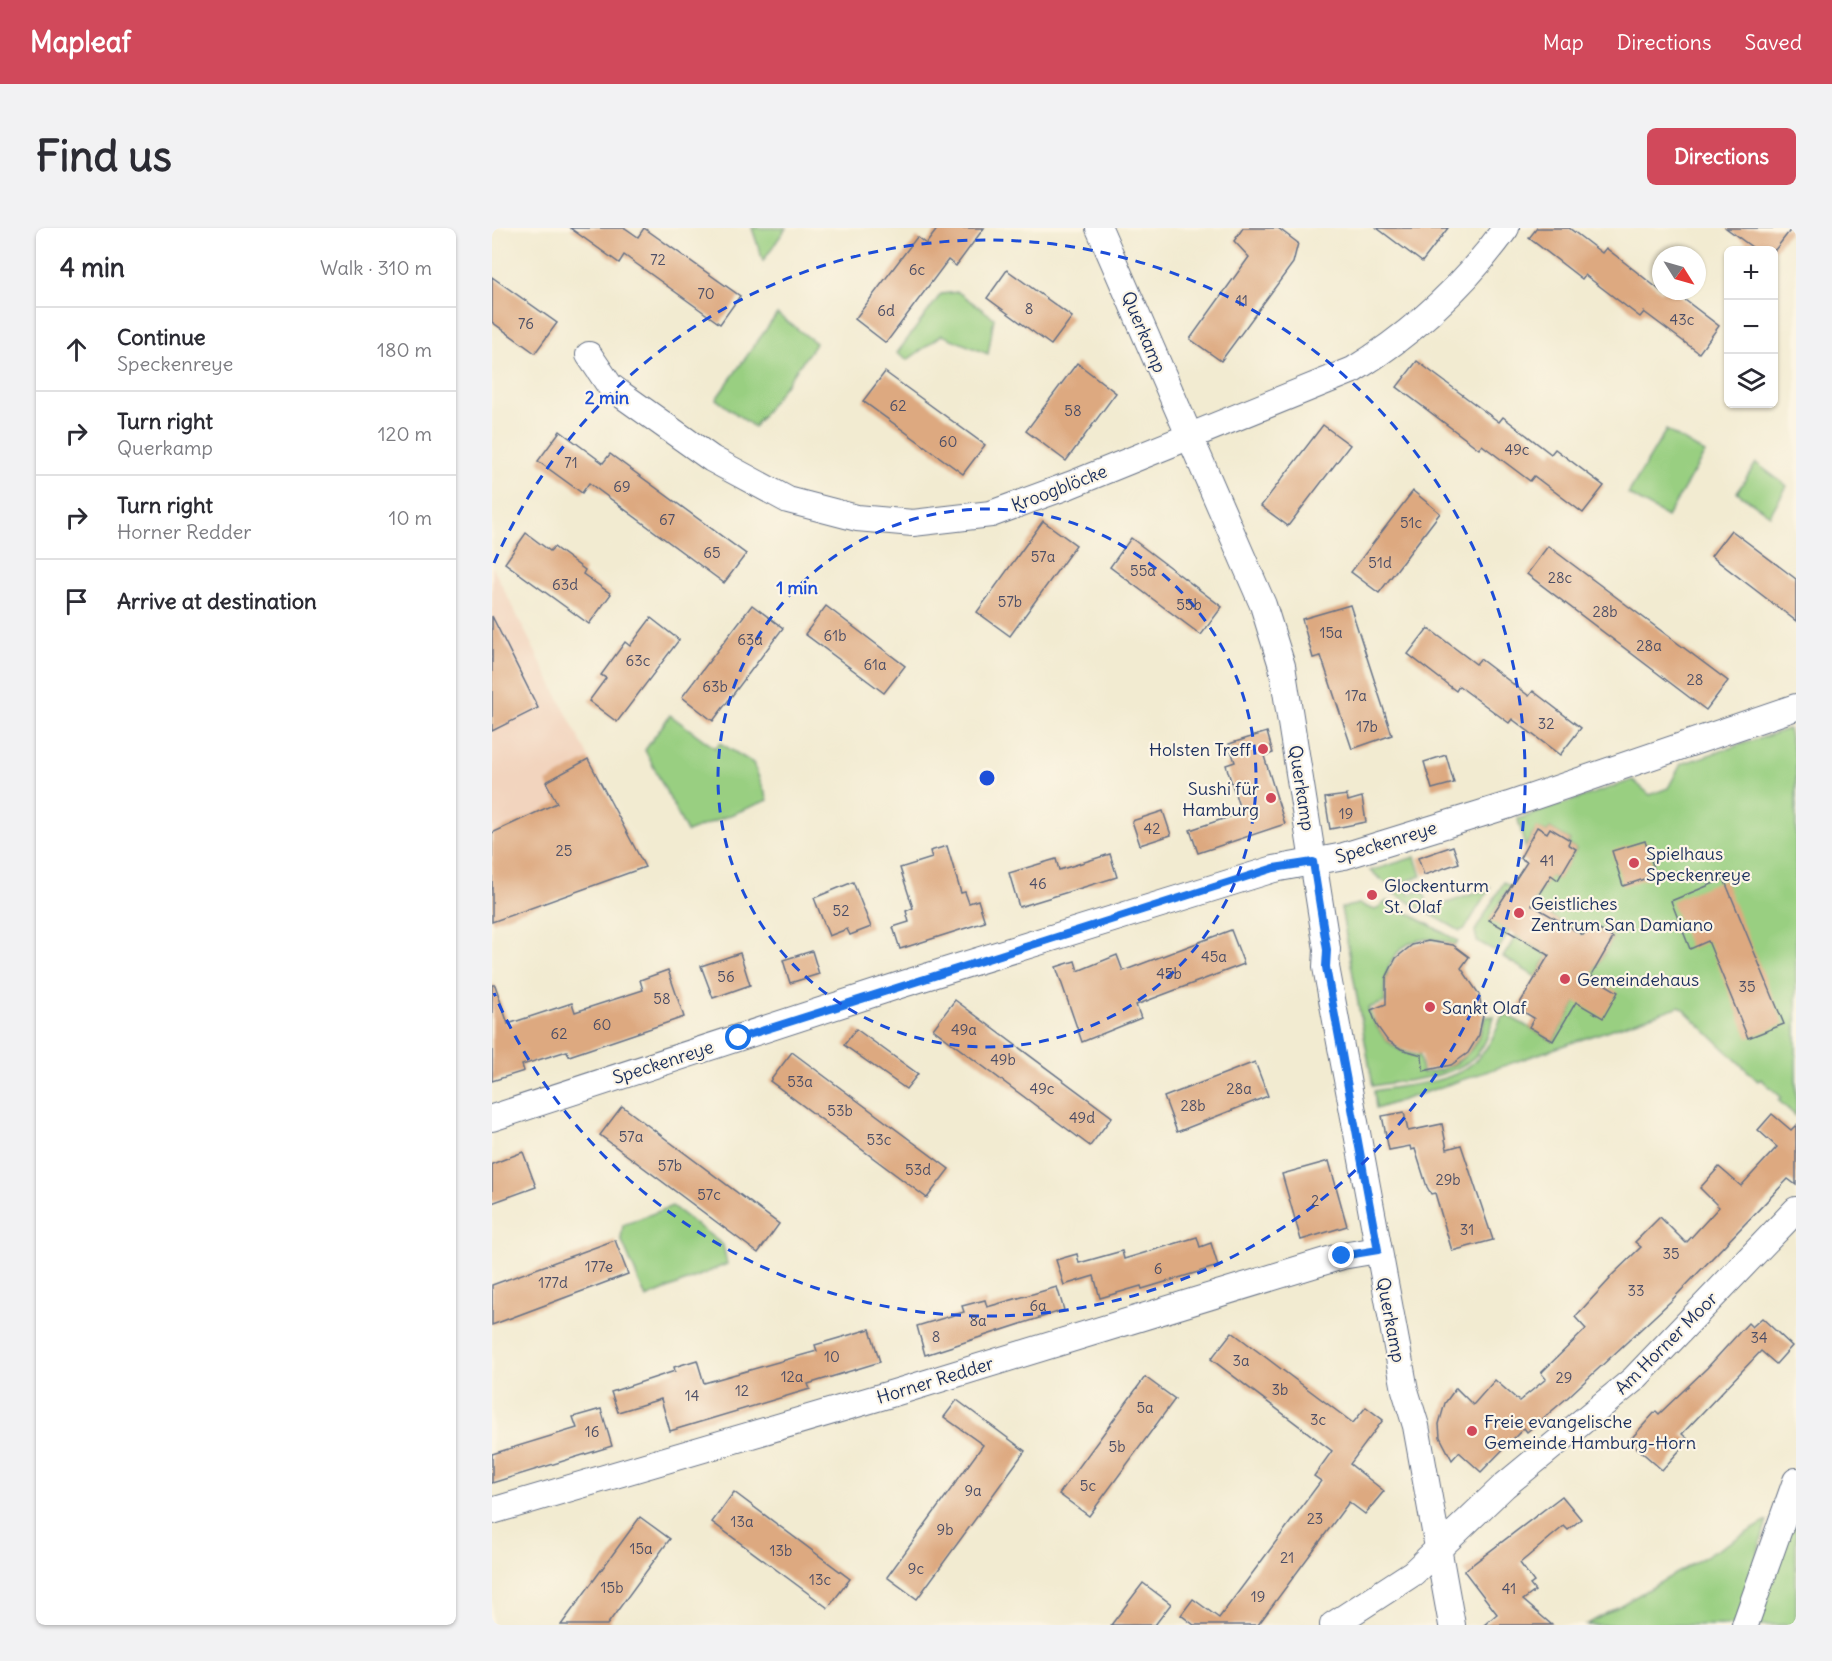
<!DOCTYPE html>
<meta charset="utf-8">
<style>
body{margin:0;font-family:Delius,sans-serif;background:#f2f2f3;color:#2b2b33}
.controls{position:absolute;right:18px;top:18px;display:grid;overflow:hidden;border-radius:9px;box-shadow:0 2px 4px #0004}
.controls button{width:54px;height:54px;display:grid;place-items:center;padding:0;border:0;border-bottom:2px solid #e1e1e2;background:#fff;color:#2b2b33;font:30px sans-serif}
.compass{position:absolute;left:1160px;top:18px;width:54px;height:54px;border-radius:50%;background:#fff;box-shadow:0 2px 4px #0004;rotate:127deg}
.stop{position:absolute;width:18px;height:18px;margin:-14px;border:4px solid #1a73e8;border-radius:50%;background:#fff}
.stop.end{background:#1a73e8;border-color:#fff;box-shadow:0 2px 6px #0008}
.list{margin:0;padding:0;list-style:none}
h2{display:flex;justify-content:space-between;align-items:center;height:78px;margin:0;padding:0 24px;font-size:26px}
h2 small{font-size:20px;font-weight:400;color:#7c7c81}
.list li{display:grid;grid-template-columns:39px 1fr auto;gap:18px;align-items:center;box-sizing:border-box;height:84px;padding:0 24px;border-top:2px solid #e1e1e2}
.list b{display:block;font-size:22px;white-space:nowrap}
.list p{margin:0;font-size:20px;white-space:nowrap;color:#7c7c81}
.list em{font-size:20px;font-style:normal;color:#7c7c81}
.icon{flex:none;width:33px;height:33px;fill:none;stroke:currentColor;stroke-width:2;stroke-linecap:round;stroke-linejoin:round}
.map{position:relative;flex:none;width:1304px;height:1397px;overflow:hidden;border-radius:9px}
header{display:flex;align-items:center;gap:36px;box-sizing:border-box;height:84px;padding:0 30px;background:#d1495b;color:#fff}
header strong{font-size:28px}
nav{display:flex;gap:33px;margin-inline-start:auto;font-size:21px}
.intro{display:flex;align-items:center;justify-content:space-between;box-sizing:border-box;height:144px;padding:0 36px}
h1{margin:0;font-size:42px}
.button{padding:15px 27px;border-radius:9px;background:#d1495b;color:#fff;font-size:21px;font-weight:700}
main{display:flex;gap:36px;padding:0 36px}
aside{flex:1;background:#fff;border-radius:9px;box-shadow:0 2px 4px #0004}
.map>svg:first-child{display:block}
</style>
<header>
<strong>Mapleaf</strong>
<nav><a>Map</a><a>Directions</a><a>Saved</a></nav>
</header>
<div class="intro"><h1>Find us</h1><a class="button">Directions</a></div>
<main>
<aside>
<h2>4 min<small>Walk · 310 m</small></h2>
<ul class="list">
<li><svg class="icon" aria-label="ahead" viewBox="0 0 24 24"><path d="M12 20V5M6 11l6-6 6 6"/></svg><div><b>Continue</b><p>Speckenreye</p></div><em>180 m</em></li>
<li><svg class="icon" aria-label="right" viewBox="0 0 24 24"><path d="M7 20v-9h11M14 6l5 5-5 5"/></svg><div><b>Turn right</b><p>Querkamp</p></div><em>120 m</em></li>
<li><svg class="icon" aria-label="right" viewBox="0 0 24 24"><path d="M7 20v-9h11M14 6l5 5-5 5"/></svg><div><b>Turn right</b><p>Horner Redder</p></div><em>10 m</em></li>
<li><svg class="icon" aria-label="arrive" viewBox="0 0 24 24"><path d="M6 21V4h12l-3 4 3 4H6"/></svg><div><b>Arrive at destination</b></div></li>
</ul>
</aside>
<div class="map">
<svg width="1304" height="1397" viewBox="0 0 1304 1397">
<rect width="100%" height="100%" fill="#fcf5e5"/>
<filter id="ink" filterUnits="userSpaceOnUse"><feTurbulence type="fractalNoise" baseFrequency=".0167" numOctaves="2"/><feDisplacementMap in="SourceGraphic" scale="12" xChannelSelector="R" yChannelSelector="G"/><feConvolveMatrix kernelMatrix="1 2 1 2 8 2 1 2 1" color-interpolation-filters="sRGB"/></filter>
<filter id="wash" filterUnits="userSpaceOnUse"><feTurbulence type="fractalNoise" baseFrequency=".008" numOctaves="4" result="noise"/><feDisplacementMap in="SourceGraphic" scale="24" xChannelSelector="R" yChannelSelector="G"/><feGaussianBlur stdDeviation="1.35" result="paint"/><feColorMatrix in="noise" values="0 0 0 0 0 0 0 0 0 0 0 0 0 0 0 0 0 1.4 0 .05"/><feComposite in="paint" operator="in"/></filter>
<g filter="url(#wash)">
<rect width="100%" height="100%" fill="#f2ebd1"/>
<path fill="#f2d4be" d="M 0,338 L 152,639 L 0,694 Z"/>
<g fill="#99cf81" stroke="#5a7f70" stroke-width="1.5">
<path d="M 260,0 L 294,0 L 271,33 Z"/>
<path d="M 466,64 L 502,90 L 496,126 L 450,107 L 415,132 L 405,125 L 449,66 Z"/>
<path d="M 285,86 L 324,115 L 262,199 L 224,171 Z"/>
<path d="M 1174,202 L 1213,225 L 1175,289 L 1136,266 Z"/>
<path d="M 1264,235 L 1295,258 L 1278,287 L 1245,264 Z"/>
<path d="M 178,487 L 223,520 L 228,515 L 261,535 L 276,572 L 195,604 L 153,522 Z"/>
<path d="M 1296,501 L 1304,532 L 1304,888 L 1286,872 L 1289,869 L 1269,851 L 1266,853 L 1188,778 L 884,881 L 882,863 C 943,852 986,857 1009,790 L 1015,787 L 1061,813 L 1121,710 L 1098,696 L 1091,707 L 1041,677 L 1058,647 L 1066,651 L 1084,621 L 1076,616 L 1078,612 L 1058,600 L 1055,605 L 1045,600 L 1033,619 L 1026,591 L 1141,552 L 1158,567 L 1176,560 L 1189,536 Z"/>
<path d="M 923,629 L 929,648 L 912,654 L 917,667 L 931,662 L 938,681 L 998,660 L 973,701 L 968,703 L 896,662 L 898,658 L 878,643 Z"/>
<path d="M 1012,654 L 1021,660 L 1018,665 L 1014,663 L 998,692 L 1017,703 L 1005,724 L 985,713 L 983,703 Z"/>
<path d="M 895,673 L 966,713 L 963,717 C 918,697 888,729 893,774 L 876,780 C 886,806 899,824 928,828 L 930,845 C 965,842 986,824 993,789 L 1002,788 C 998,802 993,820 981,830 C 956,852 912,852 881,858 L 849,680 L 867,676 L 883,682 Z"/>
<path d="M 1024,708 L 1056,727 L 1044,749 L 1011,729 Z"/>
<path d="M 180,978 L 231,1017 L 235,1036 L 154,1070 L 129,1011 L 131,997 Z"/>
<path d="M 1304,1263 L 1304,1397 L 1260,1397 Z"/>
<path d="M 1275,1293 L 1245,1397 L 1094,1397 Z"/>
</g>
<g id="blocks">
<g fill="#dda980">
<path d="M 78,0 L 133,0 L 146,9 L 152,0 L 248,68 L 228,96 L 132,27 L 127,35 Z"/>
<path d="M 446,0 L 492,0 L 464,38 L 456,32 L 394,115 L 363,91 L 425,9 L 434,16 Z"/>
<path d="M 751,0 L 786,0 L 806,15 L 801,35 L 729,133 L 698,111 L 757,29 L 742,13 Z"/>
<path d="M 885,0 L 956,0 L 930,34 Z"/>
<path d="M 1045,0 L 1077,0 L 1110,25 L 1114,20 L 1169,63 L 1181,63 L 1227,98 L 1207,125 L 1152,84 L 1148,89 L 1093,47 L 1090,51 L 1037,10 Z"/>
<path d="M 1234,0 L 1300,0 L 1283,22 L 1264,22 Z"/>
<path d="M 515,42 L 580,89 L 559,117 L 495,70 Z"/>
<path d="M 0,49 L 65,95 L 43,125 L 0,94 Z"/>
<path d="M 925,133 L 1007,194 L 1011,189 L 1059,226 L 1063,221 L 1112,258 L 1091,285 L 1042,248 L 1038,253 L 990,217 L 987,221 L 905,159 Z"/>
<path d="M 585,135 L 624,165 L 574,233 L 534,203 Z"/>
<path d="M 393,144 L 493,217 L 471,246 L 371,173 Z"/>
<path d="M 831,197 L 858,217 L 796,298 L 769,278 Z"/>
<path d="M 68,203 L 111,235 L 118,226 L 254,326 L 232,355 L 97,255 L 90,265 L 46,233 Z"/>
<path d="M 921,263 L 948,285 L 887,365 L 859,344 Z"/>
<path d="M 551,293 L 584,317 L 518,408 L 485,384 Z"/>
<path d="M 1239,302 L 1304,351 L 1304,393 L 1219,328 Z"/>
<path d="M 34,305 L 58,323 L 62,319 L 93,342 L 91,346 L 119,366 L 97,396 L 13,335 Z"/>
<path d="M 639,310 L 730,379 L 709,407 L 618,339 Z"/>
<path d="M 1056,318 L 1236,453 L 1214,482 L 1035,346 Z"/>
<path d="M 260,377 L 291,400 L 221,493 L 190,469 Z"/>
<path d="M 858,377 L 900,507 L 860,521 L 829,428 L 821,430 L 810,391 Z"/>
<path d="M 334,378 L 413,438 L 392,465 L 313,406 Z"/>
<path d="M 0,388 L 46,480 L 0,503 Z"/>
<path d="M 159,390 L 187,412 L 125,494 L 97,473 L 114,450 L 109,447 L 133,414 L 138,418 Z"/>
<path d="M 936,400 L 984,436 L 988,431 L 1037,468 L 1041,463 L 1089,500 L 1068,527 L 1020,491 L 1017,495 L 967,458 L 964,463 L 916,426 Z"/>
<path d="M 775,504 L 781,525 L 772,528 L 793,596 L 706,625 L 698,602 L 749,585 L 734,537 L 743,534 L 737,516 Z"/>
<path d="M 954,527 L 962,555 L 940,561 L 932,534 Z"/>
<path d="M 96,531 L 153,639 L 0,694 L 0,605 L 65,575 L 54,554 Z"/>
<path d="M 855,567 L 856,573 L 870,569 L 874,594 L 838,601 L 833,570 Z"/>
<path d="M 671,583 L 679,607 L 648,617 L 640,593 Z"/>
<path d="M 1045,599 L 1055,605 L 1058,600 L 1078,612 L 1076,616 L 1084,621 L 1066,652 L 1059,647 L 1040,677 L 1091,707 L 1098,696 L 1121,710 L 1099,748 L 1126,764 L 1111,790 L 1084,774 L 1061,813 L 1037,799 L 1042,790 L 1025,780 L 1057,727 L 997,692 L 1035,634 L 1028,630 Z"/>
<path d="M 1153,613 L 1164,647 L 1131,658 L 1120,623 Z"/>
<path d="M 455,618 L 469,665 L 473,664 L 477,675 L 486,672 L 493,694 L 408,721 L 401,699 L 417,694 L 414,683 L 421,680 L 408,640 L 440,630 L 438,623 Z"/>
<path d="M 961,618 L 967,635 L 932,647 L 926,630 Z"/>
<path d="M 618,626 L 625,649 L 527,679 L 517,645 L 564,631 L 567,642 Z"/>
<path d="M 1232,651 L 1292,796 L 1256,810 L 1216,713 L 1198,721 L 1179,673 Z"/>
<path d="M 361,654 L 379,699 L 358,707 L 355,701 L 337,708 L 322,670 Z"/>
<path d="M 739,702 L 752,736 L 644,777 L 649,790 L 590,814 L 564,739 L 583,733 L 586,743 L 625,727 L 631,743 Z"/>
<path d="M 936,713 L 961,717 L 977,729 L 969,740 L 987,766 L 991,787 L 987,807 L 976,825 L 959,837 L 931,843 L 930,827 L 909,821 L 895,812 L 885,798 L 879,782 L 894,776 L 894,750 L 904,730 L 920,717 Z"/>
<path d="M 320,723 L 327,746 L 298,755 L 291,732 Z"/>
<path d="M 248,725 L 258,757 L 221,770 L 209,738 Z"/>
<path d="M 176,742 L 192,789 L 77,828 L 75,823 L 30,837 L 32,843 L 0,853 L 0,757 L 3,757 L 16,796 L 80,775 L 83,784 L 151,762 L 148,752 Z"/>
<path d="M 463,772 L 620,889 L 598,918 L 441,801 Z"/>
<path d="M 364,801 L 426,846 L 414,861 L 352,817 Z"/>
<path d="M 300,824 L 457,941 L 435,970 L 278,853 Z"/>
<path d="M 763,834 L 776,868 L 685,904 L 672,869 Z"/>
<path d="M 130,878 L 287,996 L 266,1025 L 108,907 Z"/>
<path d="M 912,884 L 916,903 L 950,896 L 955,921 L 969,917 L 1001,1012 L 960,1023 L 943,965 L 939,966 L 935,959 L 923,921 L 919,922 L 918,918 L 897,922 L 890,888 Z"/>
<path d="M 1280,886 L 1299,902 L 1304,897 L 1304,957 L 1296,951 L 1178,1074 L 1075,1170 L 1035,1204 L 1032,1200 L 989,1244 L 967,1224 L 960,1232 L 948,1209 L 947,1196 L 953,1175 L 964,1160 L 981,1177 L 1003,1152 L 1027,1173 L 1054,1151 L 1049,1145 L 1094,1101 L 1083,1089 L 1118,1051 L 1117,1050 L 1149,1019 L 1143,1014 L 1168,989 L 1194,1015 L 1227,979 L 1208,960 L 1227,939 L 1249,958 L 1285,919 L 1266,902 Z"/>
<path d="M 31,924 L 44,959 L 0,975 L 0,936 Z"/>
<path d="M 837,933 L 855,998 L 809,1012 L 790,946 Z"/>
<path d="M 705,1009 L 708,1019 L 719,1015 L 726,1038 L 650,1061 L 649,1058 L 608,1070 L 602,1048 L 572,1057 L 564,1032 L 585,1026 L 587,1035 L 630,1023 L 632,1031 Z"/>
<path d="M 123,1012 L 136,1046 L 0,1097 L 0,1057 Z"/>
<path d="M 565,1059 L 572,1082 L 433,1127 L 425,1098 L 472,1084 L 470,1078 L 493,1072 L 495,1079 Z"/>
<path d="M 1270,1090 L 1300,1118 L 1284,1136 L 1269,1123 L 1190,1206 L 1197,1212 L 1170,1242 L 1137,1213 L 1164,1183 L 1167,1186 L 1215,1140 L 1256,1095 L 1260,1099 Z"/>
<path d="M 378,1101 L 388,1134 L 316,1156 L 318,1161 L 178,1203 L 169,1171 L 126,1184 L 119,1164 L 183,1143 L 182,1139 L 205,1132 L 212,1155 L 325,1123 L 323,1117 Z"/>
<path d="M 740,1104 L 861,1195 L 874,1179 L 891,1192 L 858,1236 L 892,1263 L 873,1286 L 857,1274 L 766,1397 L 702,1397 L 689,1387 L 701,1371 L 727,1390 L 829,1253 L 822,1248 L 840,1223 L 719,1131 Z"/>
<path d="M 653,1149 L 683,1171 L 597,1288 L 567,1266 Z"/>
<path d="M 465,1172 L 533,1223 L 425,1371 L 395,1349 L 491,1217 L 452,1189 Z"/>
<path d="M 109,1181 L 120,1218 L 0,1255 L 0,1226 L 85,1200 L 81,1189 Z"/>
<path d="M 242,1264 L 358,1351 L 336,1380 L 220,1294 Z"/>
<path d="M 1070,1268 L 1089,1291 L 1076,1302 L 1072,1298 L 1028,1335 L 1042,1354 L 1038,1357 L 1043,1363 L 1031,1372 L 1060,1397 L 992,1397 L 1005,1386 L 972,1343 Z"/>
<path d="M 148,1289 L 178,1311 L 115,1397 L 69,1397 Z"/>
<path d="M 651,1355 L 679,1376 L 663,1397 L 619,1397 Z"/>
</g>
</g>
</g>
<g filter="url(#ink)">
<use href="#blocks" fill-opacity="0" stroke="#667186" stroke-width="1.5"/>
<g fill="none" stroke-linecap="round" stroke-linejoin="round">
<g stroke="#667186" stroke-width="28">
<g id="street">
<path d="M 607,0 L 771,377 L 790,438 L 835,721 L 834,739 L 913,1162 L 924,1198 L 960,1397"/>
<path d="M 97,127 L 118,158 L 130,167 L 220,231 L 296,272 L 365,290 L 421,295 L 499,286 L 578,257 L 861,142 C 923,104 972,58 1014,0"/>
<path d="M 0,890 L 408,757 L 782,641 L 852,628 L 1017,577 L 1304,479"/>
<path d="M 0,1283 L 402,1165 L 850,1028 L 886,1022"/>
<path d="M 841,1397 L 921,1345 L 1012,1258 L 1142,1151 L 1304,982"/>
<path d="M 1253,1397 L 1304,1253"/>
</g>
</g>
<use href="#street" stroke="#fff" stroke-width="26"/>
</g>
</g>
<g fill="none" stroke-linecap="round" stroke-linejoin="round" filter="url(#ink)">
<path stroke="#1a73e8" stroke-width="8" d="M 247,810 L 782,640 L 821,634 L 835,722 L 834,739 L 886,1022 L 850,1028"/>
</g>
<g fill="none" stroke="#1d4ed8" stroke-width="3" stroke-dasharray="10 8">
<circle cx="495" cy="550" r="269"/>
<path d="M2 335A538 538 0 1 1 2 765"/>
</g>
<g fill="#d1495b" stroke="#fcf5e5" stroke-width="2">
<circle cx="771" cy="521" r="6"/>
<circle cx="779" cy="570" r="6"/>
<circle cx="1142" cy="635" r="6"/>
<circle cx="880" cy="667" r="6"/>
<circle cx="1027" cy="685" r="6"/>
<circle cx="1073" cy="751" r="6"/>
<circle cx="938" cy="779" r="6"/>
<circle cx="980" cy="1203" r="6"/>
</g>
<g text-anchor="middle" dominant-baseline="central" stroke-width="4.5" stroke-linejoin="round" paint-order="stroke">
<g font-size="15" fill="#4c4e66">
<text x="166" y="31">72</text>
<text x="425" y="41">6c</text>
<text x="214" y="65">70</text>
<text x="750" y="72">11</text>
<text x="537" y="80">8</text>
<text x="394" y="82">6d</text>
<text x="1190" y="91">43c</text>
<text x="34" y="95">76</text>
<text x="406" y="177">62</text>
<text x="581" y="182">58</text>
<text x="456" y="213">60</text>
<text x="1025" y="221">49c</text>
<text x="79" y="234">71</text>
<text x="130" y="258">69</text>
<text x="175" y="291">67</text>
<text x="919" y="294">51c</text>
<text x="220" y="324">65</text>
<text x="551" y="328">57a</text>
<text x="888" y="334">51d</text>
<text x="651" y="342">55a</text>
<text x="1068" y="349">28c</text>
<text x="73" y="356">63d</text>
<text x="518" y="373">57b</text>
<text x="697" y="376">55b</text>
<text x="1113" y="383">28b</text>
<text x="839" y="404">15a</text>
<text x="343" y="407">61b</text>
<text x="258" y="411">63a</text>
<text x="1157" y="417">28a</text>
<text x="146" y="432">63c</text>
<text x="383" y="436">61a</text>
<text x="1203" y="451">28</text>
<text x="223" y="458">63b</text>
<text x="864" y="467">17a</text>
<text x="1054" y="495">32</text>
<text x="875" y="498">17b</text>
<text x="854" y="585">19</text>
<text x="660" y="600">42</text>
<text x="72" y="622">25</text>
<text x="1055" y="632">41</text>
<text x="546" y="655">46</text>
<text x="349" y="682">52</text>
<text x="722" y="728">45a</text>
<text x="677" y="745">45b</text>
<text x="234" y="748">56</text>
<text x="1255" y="758">35</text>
<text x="170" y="770">58</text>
<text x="110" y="796">60</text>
<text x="472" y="801">49a</text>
<text x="67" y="805">62</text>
<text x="511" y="831">49b</text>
<text x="308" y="853">53a</text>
<text x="550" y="860">49c</text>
<text x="747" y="860">28a</text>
<text x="701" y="877">28b</text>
<text x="348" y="882">53b</text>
<text x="590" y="889">49d</text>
<text x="139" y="908">57a</text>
<text x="387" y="911">53c</text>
<text x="178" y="937">57b</text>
<text x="426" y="941">53d</text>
<text x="956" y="951">29b</text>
<text x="217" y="966">57c</text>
<text x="823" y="972">2</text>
<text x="975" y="1001">31</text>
<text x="1179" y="1025">35</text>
<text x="107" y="1038">177e</text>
<text x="666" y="1040">6</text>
<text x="61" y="1054">177d</text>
<text x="1144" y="1062">33</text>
<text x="546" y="1077">6a</text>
<text x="486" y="1092">8a</text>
<text x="444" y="1108">8</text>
<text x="1267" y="1109">34</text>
<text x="340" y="1128">10</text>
<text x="749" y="1132">3a</text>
<text x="300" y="1148">12a</text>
<text x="1072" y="1149">29</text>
<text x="788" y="1161">3b</text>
<text x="250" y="1162">12</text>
<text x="200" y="1167">14</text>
<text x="653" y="1179">5a</text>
<text x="826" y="1191">3c</text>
<text x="100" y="1203">16</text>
<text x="625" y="1218">5b</text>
<text x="596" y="1257">5c</text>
<text x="481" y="1262">9a</text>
<text x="823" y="1290">23</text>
<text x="250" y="1293">13a</text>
<text x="453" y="1301">9b</text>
<text x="149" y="1320">15a</text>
<text x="289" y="1322">13b</text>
<text x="795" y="1329">21</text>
<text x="424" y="1340">9c</text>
<text x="328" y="1351">13c</text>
<text x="120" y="1359">15b</text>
<text x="1017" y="1360">41</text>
<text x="766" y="1368">19</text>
</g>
<g font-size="18" fill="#1b2f5e" stroke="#fcf5e5">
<text transform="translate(652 104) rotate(67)">Querkamp</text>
<text transform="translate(567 260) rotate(-21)">Kroogblöcke</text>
<text transform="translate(810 560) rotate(81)">Querkamp</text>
<text transform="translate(894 614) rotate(-17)">Speckenreye</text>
<text transform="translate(171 834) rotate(-18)">Speckenreye</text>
<text transform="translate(899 1092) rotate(79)">Querkamp</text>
<text transform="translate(1174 1115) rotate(-45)">Am Horner Moor</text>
<text transform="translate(443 1152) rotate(-17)">Horner Redder</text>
</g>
<g font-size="18" fill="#1b2f5e" stroke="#fcf5e5" text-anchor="start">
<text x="759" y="521" text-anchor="end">Holsten Treff</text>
<text x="767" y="560" text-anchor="end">Sushi für<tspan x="767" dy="21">Hamburg</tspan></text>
<text x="1154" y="625">Spielhaus<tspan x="1154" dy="21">Speckenreye</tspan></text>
<text x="892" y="657">Glockenturm<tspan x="892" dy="21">St. Olaf</tspan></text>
<text x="1039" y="675">Geistliches<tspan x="1039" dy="21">Zentrum San Damiano</tspan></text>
<text x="1085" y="751">Gemeindehaus</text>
<text x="950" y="779">Sankt Olaf</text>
<text x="992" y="1193">Freie evangelische<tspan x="992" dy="21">Gemeinde Hamburg-Horn</tspan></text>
</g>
</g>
<circle cx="495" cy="550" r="9" fill="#1d4ed8" stroke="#fcf5e5" stroke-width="3"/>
<g font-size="18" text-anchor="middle" font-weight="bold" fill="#1d4ed8" stroke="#fcf5e5" stroke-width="4.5" stroke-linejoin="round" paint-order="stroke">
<text x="115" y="176">2 min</text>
<text x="305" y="366">1 min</text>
</g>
</svg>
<div class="controls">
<button>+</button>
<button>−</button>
<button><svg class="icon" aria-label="layers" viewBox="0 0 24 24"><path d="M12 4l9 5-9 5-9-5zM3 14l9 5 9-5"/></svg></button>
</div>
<svg class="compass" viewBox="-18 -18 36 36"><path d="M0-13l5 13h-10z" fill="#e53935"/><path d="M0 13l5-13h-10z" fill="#7c7c81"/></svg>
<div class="stop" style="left:247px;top:810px"></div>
<div class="stop end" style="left:850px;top:1028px"></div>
</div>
</main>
